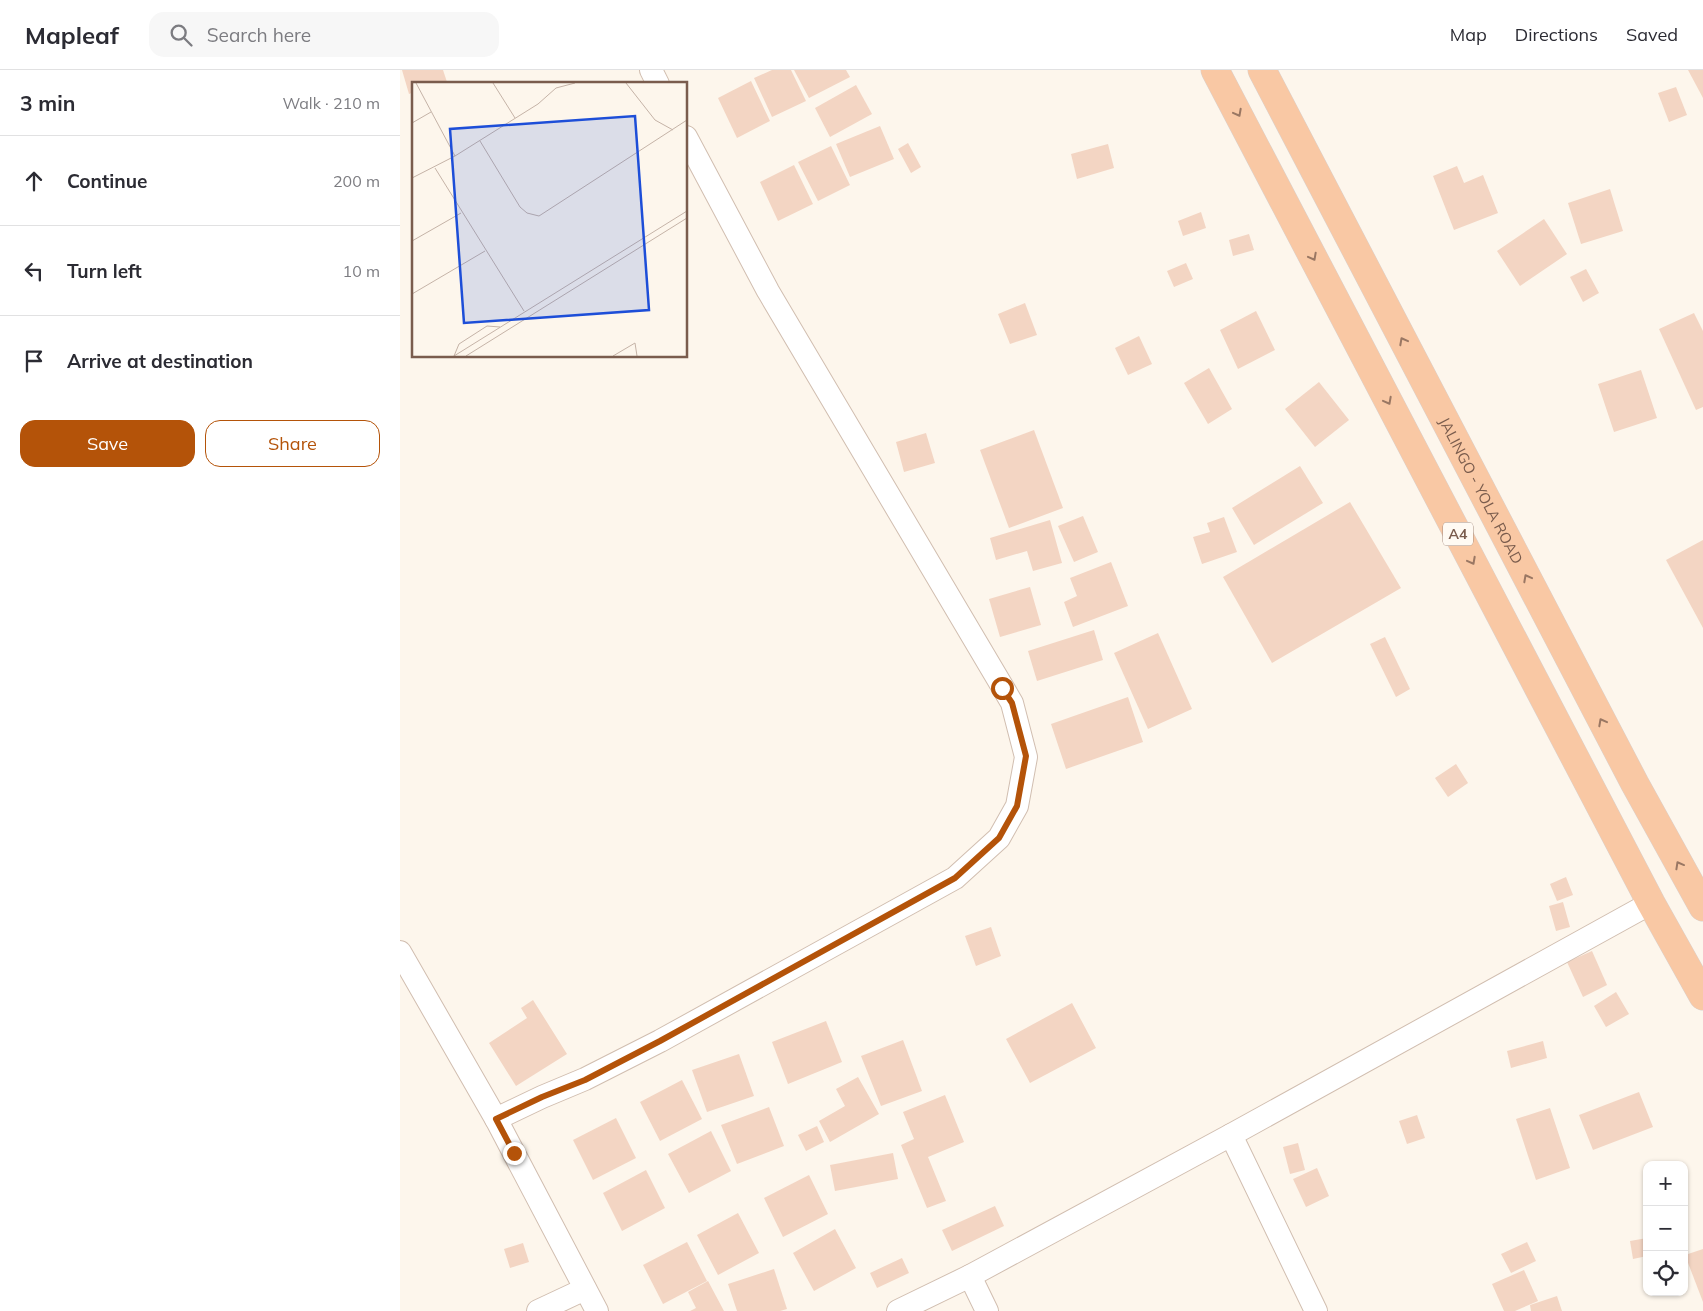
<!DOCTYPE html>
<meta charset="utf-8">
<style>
body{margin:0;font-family:Mulish,sans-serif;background:#f7f7f7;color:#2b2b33}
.controls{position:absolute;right:15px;bottom:15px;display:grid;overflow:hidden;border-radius:10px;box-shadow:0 1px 4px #0004}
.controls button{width:45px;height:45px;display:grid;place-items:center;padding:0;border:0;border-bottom:1px solid #e1e1e2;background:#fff;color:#2b2b33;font:25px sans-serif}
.stop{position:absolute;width:15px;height:15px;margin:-11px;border:4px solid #b45309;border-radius:50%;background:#fff}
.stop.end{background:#b45309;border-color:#fff;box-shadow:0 1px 5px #0008}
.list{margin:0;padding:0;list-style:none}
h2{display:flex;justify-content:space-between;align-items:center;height:65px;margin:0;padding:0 20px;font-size:21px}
h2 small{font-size:16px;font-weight:400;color:#7c7c81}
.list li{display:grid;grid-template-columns:32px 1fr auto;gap:15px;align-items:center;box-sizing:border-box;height:90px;padding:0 20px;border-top:1px solid #e1e1e2}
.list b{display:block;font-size:19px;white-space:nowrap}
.list em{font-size:16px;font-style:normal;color:#7c7c81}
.actions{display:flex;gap:10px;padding:15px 20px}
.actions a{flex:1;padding:11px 0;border:1px solid #b45309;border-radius:15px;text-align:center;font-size:18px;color:#b45309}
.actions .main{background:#b45309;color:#fff}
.icon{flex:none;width:28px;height:28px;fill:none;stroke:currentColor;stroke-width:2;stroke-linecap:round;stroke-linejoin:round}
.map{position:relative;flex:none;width:1303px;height:1241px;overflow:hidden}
header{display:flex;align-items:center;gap:30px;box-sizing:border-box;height:70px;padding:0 25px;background:#fff;border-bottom:1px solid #e1e1e2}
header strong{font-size:24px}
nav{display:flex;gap:28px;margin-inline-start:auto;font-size:18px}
.search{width:350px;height:45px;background:#f7f7f7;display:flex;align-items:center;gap:12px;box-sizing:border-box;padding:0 18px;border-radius:15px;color:#7c7c81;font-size:19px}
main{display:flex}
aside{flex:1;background:#fff}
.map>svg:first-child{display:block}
</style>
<header>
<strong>Mapleaf</strong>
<div class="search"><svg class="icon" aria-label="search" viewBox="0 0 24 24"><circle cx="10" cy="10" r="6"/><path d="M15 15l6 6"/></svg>Search here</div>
<nav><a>Map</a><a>Directions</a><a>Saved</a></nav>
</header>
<main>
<aside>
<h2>3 min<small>Walk · 210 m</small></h2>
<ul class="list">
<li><svg class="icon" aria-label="ahead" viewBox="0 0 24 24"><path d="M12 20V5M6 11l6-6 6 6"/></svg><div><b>Continue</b></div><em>200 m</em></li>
<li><svg class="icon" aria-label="left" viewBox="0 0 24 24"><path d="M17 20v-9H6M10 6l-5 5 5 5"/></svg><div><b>Turn left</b></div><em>10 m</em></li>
<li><svg class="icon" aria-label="arrive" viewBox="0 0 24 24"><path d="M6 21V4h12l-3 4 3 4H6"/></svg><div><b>Arrive at destination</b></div></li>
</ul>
<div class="actions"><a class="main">Save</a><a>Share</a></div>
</aside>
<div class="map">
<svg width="1303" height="1241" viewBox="0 0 1303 1241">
<rect width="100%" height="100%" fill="#fdf6ec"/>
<g fill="#f3d5c3">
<path d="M 2,0 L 43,0 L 47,12 L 40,14 L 14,14 L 14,22 L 9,24 Z"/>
<path d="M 372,0 L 391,0 L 406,31 L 372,47 L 354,8 Z"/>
<path d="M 394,0 L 446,0 L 450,7 L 409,28 Z"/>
<path d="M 1288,0 L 1303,0 L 1303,28 Z"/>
<path d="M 351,11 L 370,51 L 337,68 L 318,28 Z"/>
<path d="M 456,15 L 472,44 L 430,67 L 415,38 Z"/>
<path d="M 1276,17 L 1287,45 L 1269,52 L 1258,23 Z"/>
<path d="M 480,56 L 494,89 L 450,107 L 436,74 Z"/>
<path d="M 508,73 L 521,97 L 511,103 L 498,79 Z"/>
<path d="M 708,74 L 714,98 L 677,109 L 671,84 Z"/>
<path d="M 431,76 L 450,115 L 418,131 L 398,92 Z"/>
<path d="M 394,95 L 413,134 L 378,151 L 360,112 Z"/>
<path d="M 1057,96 L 1064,113 L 1083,105 L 1098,143 L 1054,160 L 1033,106 Z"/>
<path d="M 1210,119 L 1223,161 L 1181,174 L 1168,133 Z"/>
<path d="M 801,142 L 806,158 L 783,166 L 778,151 Z"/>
<path d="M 1144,149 L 1167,184 L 1120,216 L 1097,181 Z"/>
<path d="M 849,164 L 854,180 L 833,186 L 829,170 Z"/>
<path d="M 786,193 L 793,209 L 774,217 L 767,201 Z"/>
<path d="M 1186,199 L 1199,223 L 1183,232 L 1170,207 Z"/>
<path d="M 625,233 L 637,265 L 610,274 L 598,244 Z"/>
<path d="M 856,241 L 875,280 L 838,299 L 820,260 Z"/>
<path d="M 1294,243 L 1303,261 L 1303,337 L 1296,340 L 1259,259 Z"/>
<path d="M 739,266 L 752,294 L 728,305 L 715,278 Z"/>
<path d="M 809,298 L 832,339 L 808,354 L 784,313 Z"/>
<path d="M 1241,300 L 1257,348 L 1214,362 L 1198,314 Z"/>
<path d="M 919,312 L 949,350 L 915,377 L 885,339 Z"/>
<path d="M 634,360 L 663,438 L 609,458 L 580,380 Z"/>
<path d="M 526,363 L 535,393 L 504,402 L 496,372 Z"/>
<path d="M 900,396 L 923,433 L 854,475 L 832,438 Z"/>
<path d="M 950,432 L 1001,518 L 872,593 L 823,507 Z"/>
<path d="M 683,446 L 698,482 L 674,492 L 658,456 Z"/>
<path d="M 824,447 L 837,482 L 802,494 L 793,467 L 810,462 L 807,453 Z"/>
<path d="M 650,450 L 662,493 L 633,501 L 627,481 L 596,490 L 590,468 Z"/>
<path d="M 1303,470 L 1303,558 L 1266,490 Z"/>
<path d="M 711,492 L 728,536 L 673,557 L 664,532 L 677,526 L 670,508 Z"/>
<path d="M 630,517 L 641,555 L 600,567 L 589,529 Z"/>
<path d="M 694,560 L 703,590 L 637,611 L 628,581 Z"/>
<path d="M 758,563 L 792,639 L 748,659 L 714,583 Z"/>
<path d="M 985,567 L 1010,619 L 996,627 L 970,574 Z"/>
<path d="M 728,627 L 743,672 L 666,699 L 651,654 Z"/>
<path d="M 1056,694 L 1068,713 L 1048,727 L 1035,708 Z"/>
<path d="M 1166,807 L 1173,825 L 1157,831 L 1150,814 Z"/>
<path d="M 1163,832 L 1170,857 L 1156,861 L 1149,836 Z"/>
<path d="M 591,857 L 601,886 L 576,896 L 565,866 Z"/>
<path d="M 1192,881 L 1207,915 L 1183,927 L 1167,892 Z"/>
<path d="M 1216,922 L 1229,944 L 1206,957 L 1194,936 Z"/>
<path d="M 133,930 L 167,984 L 116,1016 L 89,973 L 127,948 L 121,938 Z"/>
<path d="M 672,933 L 696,978 L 630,1013 L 606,969 Z"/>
<path d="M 426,951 L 442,992 L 388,1014 L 372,972 Z"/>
<path d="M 503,970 L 522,1021 L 481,1036 L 461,986 Z"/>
<path d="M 1143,971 L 1147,988 L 1111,998 L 1107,981 Z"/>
<path d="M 339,984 L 354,1026 L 307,1042 L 292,1000 Z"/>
<path d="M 458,1007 L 479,1044 L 430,1072 L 419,1051 L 445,1036 L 436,1019 Z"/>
<path d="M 282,1010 L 302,1049 L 260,1071 L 240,1032 Z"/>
<path d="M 1239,1022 L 1253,1057 L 1193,1080 L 1179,1045 Z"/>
<path d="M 545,1025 L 564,1072 L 528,1087 L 546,1131 L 527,1138 L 501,1075 L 514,1069 L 503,1042 Z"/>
<path d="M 369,1037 L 384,1076 L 337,1094 L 321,1055 Z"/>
<path d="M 1150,1038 L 1170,1098 L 1136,1110 L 1116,1049 Z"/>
<path d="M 1017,1045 L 1025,1068 L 1007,1074 L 999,1051 Z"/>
<path d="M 216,1048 L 236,1088 L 193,1110 L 173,1070 Z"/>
<path d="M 417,1056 L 424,1072 L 406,1081 L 398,1065 Z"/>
<path d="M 311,1061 L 331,1101 L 289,1123 L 268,1084 Z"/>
<path d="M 898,1073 L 905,1100 L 890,1104 L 883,1077 Z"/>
<path d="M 493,1083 L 498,1109 L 435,1121 L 430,1095 Z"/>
<path d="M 917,1098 L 929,1126 L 906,1137 L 893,1109 Z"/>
<path d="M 246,1100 L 265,1138 L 222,1161 L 203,1123 Z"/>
<path d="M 409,1105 L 428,1144 L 383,1167 L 364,1128 Z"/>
<path d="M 595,1136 L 604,1156 L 552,1181 L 542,1160 Z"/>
<path d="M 338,1143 L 359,1183 L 318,1205 L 297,1165 Z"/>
<path d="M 435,1159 L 456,1198 L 414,1221 L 393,1183 Z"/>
<path d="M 1247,1168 L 1247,1186 L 1233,1189 L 1230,1171 Z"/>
<path d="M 287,1172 L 307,1211 L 263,1234 L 243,1195 Z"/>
<path d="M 1127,1172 L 1136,1191 L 1111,1203 L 1101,1184 Z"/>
<path d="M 123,1173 L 129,1192 L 110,1198 L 104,1179 Z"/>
<path d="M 1303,1179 L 1303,1232 L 1285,1185 Z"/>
<path d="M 502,1188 L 509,1203 L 477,1218 L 470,1203 Z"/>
<path d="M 374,1199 L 387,1239 L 380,1241 L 337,1241 L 328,1214 Z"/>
<path d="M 1124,1200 L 1138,1231 L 1115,1241 L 1104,1241 L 1092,1214 Z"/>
<path d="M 308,1211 L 324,1241 L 290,1241 L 296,1238 L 288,1222 Z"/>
<path d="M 1157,1226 L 1162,1241 L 1131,1241 L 1130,1235 Z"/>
</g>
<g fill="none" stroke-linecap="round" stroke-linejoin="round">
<g stroke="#d1beb0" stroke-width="24">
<g id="minor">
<path d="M 251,0 L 258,14"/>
<path d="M 0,882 L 96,1049 L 197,1241"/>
<path d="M 96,1049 L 142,1027 L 185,1009 L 260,971 L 555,808 L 599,768 L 617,736 L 626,687 L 612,633 L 368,221 L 286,67"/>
<path d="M 831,1065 L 916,1241"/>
<path d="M 570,1206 L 587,1241"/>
<path d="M 138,1241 L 185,1219"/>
<path d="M 498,1241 L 570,1206 L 831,1065 L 1251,833"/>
</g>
</g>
<g stroke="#dad1cd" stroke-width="29">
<g id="trunk">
<path d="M 815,0 L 1251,833 L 1303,926"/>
<path id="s1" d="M 862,0 L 1235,714 L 1303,837"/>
</g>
</g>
<use href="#minor" stroke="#fff" stroke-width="22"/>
<use href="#trunk" stroke="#f9c8a4" stroke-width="28"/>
</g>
<defs><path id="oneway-chevron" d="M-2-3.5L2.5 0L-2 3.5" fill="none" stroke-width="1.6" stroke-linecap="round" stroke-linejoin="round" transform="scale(1.25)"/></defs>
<g stroke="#9a7763">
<use href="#oneway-chevron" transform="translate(838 43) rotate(62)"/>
<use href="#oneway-chevron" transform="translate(913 187) rotate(62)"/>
<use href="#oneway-chevron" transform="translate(1003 271) rotate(-118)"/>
<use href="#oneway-chevron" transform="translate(988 331) rotate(62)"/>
<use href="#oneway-chevron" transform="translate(1072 491) rotate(62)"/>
<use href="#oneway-chevron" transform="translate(1127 508) rotate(-118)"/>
<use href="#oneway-chevron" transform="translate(1202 652) rotate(-118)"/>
<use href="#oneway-chevron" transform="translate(1279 795) rotate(-119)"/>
</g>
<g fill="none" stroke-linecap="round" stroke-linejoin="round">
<path stroke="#b45309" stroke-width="6" d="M 114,1083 L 96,1049 L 142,1027 L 185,1010 L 260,971 L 555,808 L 599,768 L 617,736 L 626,686 L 612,633 L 602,618"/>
</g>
<g text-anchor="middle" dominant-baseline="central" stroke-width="4" stroke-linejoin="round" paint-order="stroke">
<rect fill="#fffaf3" stroke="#a28b7f" stroke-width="1" x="1043" y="452.5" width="30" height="23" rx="4"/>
<g font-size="14" font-weight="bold" fill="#7a5c4d">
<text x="1058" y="464">A4</text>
</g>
<g font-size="15" fill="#7a5c4d" stroke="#fffaf3">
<text stroke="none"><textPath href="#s1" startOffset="474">JALINGO - YOLA ROAD</textPath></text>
</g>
</g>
<g transform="translate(12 12)">
<rect width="275" height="275" fill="#fdf6ec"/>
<path fill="none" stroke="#c5b3a7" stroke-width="1" d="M 4,1 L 43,74M 81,1 L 103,36M 214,1 L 243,38 L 261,48M 0,41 L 19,30M 68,59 L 108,125 L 115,131 L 127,134 L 275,38M 23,86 L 112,229M 0,96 L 43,74 L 126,22 L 144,6 L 163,1M 0,159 L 49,131M 0,212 L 73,169M 42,274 L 47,262 L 75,244 L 88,245M 42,274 L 275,129M 54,274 L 275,136M 201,274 L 223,261 L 225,274"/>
<path fill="#1d4ed8" fill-opacity="0.15" stroke="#1d4ed8" stroke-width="2.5" d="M 223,34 L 237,228 L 52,241 L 38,47 Z"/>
<rect width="275" height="275" fill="none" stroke="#7a5c4d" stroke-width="2.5"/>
</g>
</svg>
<div class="controls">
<button>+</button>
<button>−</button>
<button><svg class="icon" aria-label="locate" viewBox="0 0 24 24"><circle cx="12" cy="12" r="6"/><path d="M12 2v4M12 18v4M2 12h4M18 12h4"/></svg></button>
</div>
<div class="stop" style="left:602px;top:618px"></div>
<div class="stop end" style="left:114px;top:1083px"></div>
</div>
</main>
